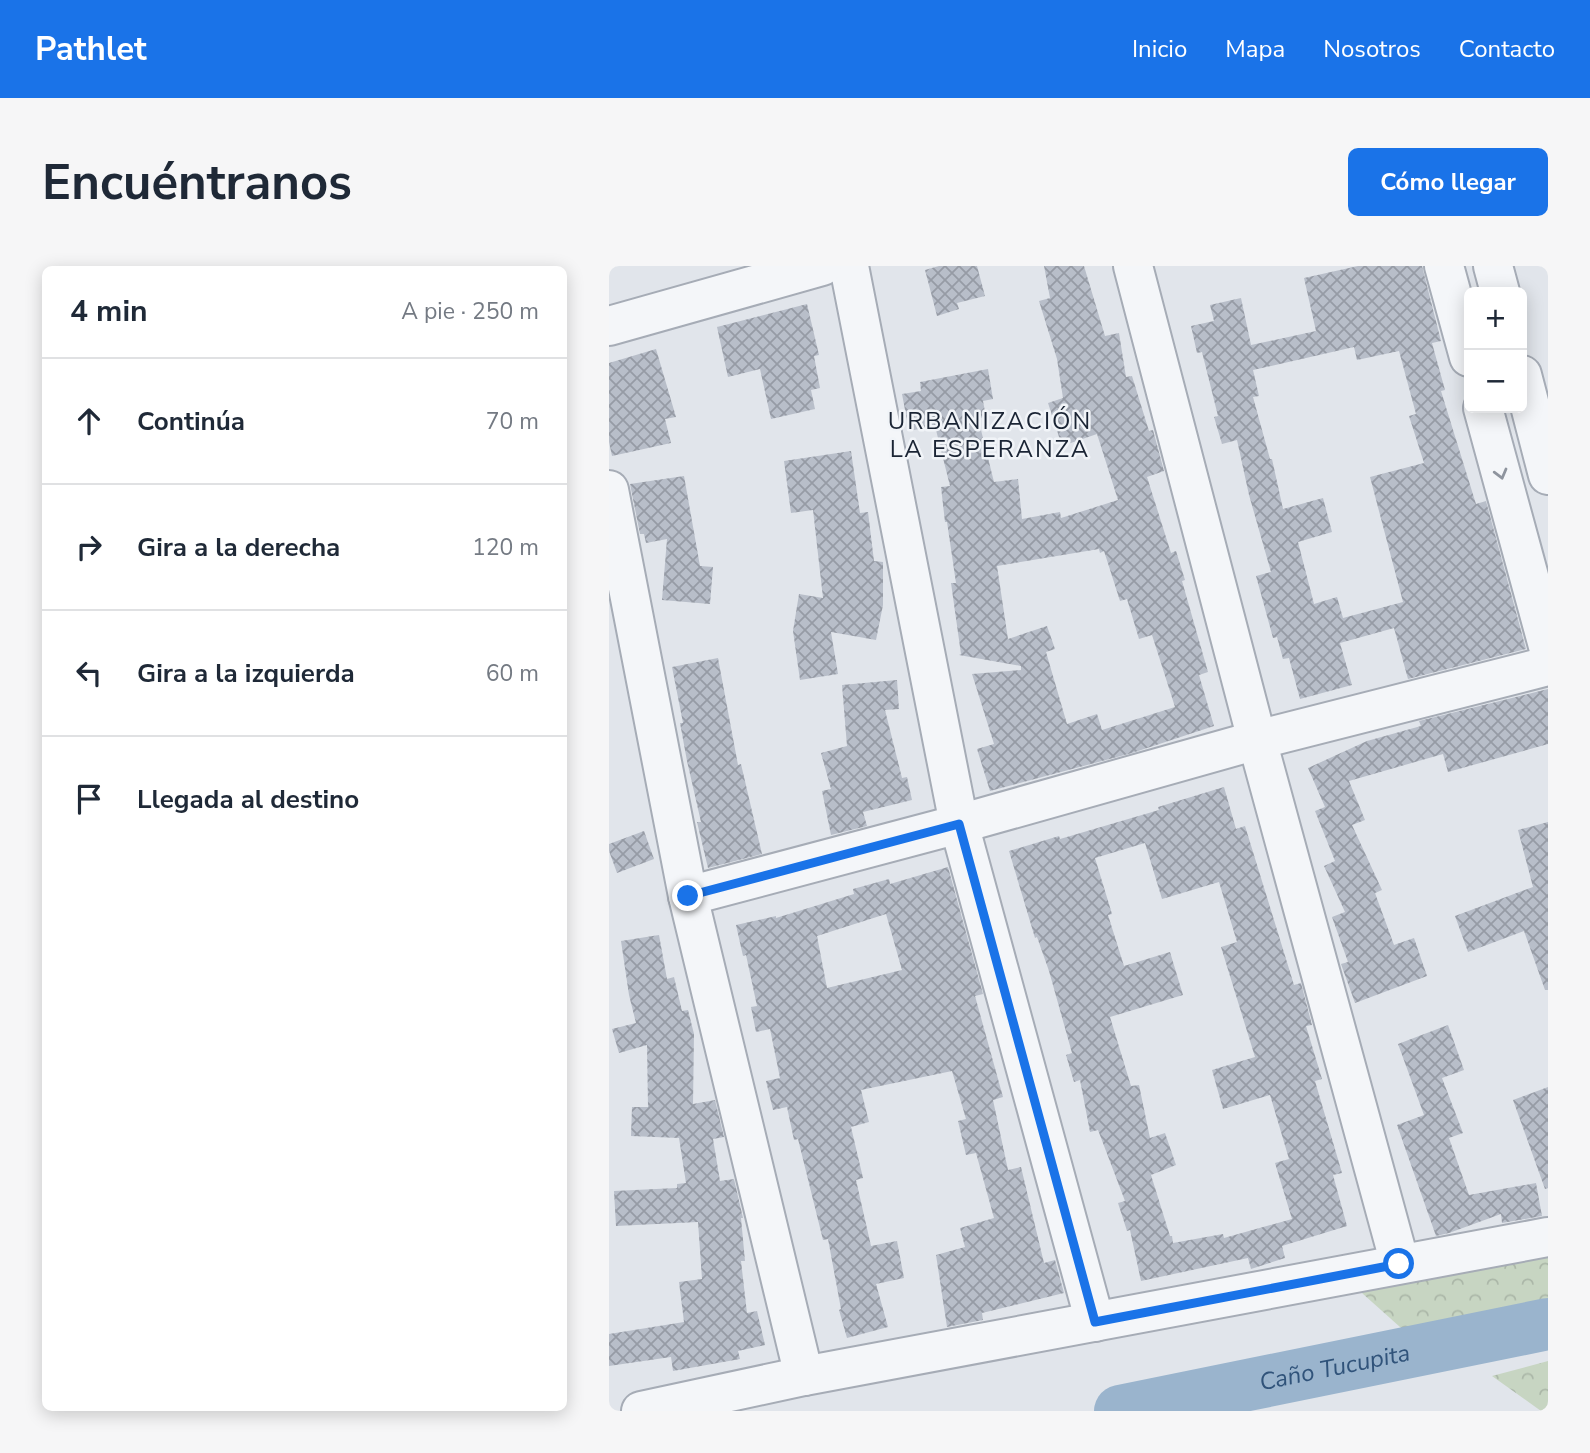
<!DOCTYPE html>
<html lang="es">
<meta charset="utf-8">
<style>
body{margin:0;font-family:"Nunito Sans",sans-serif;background:#f6f6f7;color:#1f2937}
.controls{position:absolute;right:21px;top:21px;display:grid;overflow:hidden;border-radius:10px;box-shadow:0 4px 18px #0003}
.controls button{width:63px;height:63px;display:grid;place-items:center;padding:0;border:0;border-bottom:2px solid #e0e1e3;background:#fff;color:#1f2937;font:35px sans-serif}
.stop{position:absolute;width:21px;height:21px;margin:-16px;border:5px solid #1a73e8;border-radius:50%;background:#fff}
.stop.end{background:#1a73e8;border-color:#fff;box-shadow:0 2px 7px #0008}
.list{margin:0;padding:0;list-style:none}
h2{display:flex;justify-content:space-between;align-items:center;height:91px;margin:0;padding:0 28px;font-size:30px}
h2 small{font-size:23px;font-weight:400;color:#747a83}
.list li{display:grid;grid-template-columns:46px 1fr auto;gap:21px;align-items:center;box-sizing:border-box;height:126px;padding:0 28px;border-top:2px solid #e0e1e3}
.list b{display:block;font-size:26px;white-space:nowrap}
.list em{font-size:23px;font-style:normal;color:#747a83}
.icon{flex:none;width:38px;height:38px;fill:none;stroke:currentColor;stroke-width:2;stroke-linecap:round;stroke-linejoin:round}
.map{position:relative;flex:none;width:939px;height:1145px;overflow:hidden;border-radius:10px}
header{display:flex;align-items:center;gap:42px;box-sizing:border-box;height:98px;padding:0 35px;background:#1a73e8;color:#fff}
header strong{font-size:33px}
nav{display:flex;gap:38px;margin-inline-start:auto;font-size:24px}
.intro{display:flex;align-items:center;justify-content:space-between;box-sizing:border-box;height:168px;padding:0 42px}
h1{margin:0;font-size:49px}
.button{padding:18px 32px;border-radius:10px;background:#1a73e8;color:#fff;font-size:24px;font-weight:700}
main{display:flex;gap:42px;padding:0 42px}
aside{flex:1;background:#fff;border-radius:10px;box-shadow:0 4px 18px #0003}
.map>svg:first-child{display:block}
</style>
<header>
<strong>Pathlet</strong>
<nav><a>Inicio</a><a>Mapa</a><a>Nosotros</a><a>Contacto</a></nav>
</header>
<div class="intro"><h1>Encuéntranos</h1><a class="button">Cómo llegar</a></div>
<main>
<aside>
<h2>4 min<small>A pie · 250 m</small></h2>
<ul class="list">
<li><svg class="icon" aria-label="ahead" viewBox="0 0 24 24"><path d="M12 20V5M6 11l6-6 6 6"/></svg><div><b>Continúa</b></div><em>70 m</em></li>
<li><svg class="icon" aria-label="right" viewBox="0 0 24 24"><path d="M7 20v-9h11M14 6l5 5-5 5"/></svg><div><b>Gira a la derecha</b></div><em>120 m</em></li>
<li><svg class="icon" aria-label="left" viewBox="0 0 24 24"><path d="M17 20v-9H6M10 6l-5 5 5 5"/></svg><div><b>Gira a la izquierda</b></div><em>60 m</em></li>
<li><svg class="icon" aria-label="arrive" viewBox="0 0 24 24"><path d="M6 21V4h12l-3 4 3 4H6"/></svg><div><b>Llegada al destino</b></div></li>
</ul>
</aside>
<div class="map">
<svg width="939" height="1145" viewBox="0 0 939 1145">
<defs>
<pattern id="park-crowns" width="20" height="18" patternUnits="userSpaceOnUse" patternTransform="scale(1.75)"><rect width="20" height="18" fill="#c7d5c2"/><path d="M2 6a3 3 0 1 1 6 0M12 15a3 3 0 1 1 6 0" fill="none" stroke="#abb7a8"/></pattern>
<pattern id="building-cross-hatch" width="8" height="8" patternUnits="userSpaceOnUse" patternTransform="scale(1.75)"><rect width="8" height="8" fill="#b8bec9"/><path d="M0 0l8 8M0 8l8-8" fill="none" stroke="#969ba5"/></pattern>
</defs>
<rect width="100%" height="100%" fill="#e1e5eb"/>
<g fill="url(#park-crowns)">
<path d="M 939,989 L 939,1048 L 810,1078 L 744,1019 Z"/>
<path d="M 939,1095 L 939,1145 L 932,1145 L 883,1110 Z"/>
</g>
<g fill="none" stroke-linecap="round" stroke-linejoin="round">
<path stroke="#9ab4cd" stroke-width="52" id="s1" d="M 511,1145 L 939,1058"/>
</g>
<g fill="url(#building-cross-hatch)" fill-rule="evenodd">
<path d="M 330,0 L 368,0 L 376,30 L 348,37 L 350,43 L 328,50 L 316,4 Z"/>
<path d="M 435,0 L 475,0 L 496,70 L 510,67 L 517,111 L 523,110 L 540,165 L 544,164 L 555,205 L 538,211 L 562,287 L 567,285 L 576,314 L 573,315 L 599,406 L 590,409 L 605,460 L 523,487 L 381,525 L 368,483 L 385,478 L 363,408 L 412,404 L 412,400 L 350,389 L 352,388 L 342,317 L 347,317 L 338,256 L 336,256 L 332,221 L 341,220 L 326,160 L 300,165 L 293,128 L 312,125 L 311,116 L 379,103 L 384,133 L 374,135 L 377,151 L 369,152 L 385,216 L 409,213 L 413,253 L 451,246 L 452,252 L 509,234 L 488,168 L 453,180 L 439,137 L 454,132 L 448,93 L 430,35 L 441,32 ZM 490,283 L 491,287 L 495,285 L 511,335 L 518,333 L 530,373 L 543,369 L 566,441 L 493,464 L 488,448 L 458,458 L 437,386 L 446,383 L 438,360 L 399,373 L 388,300 Z"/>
<path d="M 749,0 L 813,0 L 832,75 L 823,77 L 836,124 L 832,125 L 867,238 L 877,235 L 917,383 L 799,413 L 785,362 L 731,377 L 743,419 L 691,433 L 680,392 L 674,393 L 668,371 L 664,372 L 647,310 L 662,306 L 640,229 L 628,174 L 613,178 L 605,151 L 609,150 L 593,86 L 588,87 L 582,60 L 605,55 L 601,39 L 632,32 L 642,79 L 707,65 L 695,12 ZM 745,81 L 748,94 L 790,85 L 807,148 L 800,150 L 815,197 L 761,211 L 794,336 L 734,352 L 728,331 L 705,338 L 689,276 L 723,266 L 714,232 L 674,243 L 663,193 L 661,193 L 644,131 L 650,130 L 644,104 Z"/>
<path d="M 198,38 L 210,89 L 205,90 L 211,122 L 202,124 L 206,143 L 162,153 L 151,103 L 119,111 L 108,61 Z"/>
<path d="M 47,83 L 67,151 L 56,153 L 62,177 L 3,190 L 0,176 L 0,97 Z"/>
<path d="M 242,185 L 251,247 L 259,246 L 265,295 L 274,296 L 274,339 L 267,374 L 222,366 L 229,408 L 191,414 L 184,365 L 190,328 L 214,332 L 204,244 L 182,247 L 175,195 Z"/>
<path d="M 75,210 L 91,300 L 104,301 L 101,338 L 53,334 L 58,273 L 37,277 L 35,268 L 31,268 L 21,218 Z"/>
<path d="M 109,392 L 129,499 L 132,498 L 153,588 L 99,602 L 88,556 L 92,556 L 78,495 L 71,457 L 74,457 L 63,401 Z"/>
<path d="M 288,414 L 290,443 L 276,444 L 293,512 L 298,511 L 303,534 L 254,546 L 258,560 L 222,569 L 213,525 L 222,523 L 212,487 L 238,480 L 233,419 Z"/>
<path d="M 939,423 L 939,478 L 839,506 L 834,488 L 740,515 L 756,554 L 743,559 L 773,624 L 766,627 L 785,679 L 805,672 L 818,710 L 746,737 L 732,698 L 739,696 L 723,651 L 736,646 L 715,600 L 726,595 L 706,545 L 716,541 L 699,502 L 758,475 L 812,460 L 810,455 Z"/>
<path d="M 615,521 L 627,563 L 636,560 L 685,719 L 692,717 L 703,759 L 697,760 L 713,813 L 706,815 L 733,907 L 724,909 L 738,960 L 673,980 L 676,992 L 642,1003 L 639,992 L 532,1015 L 521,964 L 518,965 L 509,937 L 516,935 L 489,864 L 481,866 L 471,814 L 465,816 L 457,789 L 463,787 L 440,705 L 428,671 L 426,672 L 400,585 L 450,570 L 451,573 L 550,544 L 549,541 ZM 536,577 L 553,633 L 610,616 L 628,676 L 612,681 L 646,791 L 603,804 L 614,843 L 661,829 L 680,893 L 666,897 L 683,953 L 615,972 L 614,968 L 564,977 L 563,970 L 561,970 L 542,909 L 567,899 L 556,867 L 541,872 L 530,819 L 522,820 L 501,751 L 574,729 L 561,686 L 515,700 L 499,649 L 503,648 L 486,592 Z"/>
<path d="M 939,556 L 939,724 L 936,724 L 915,665 L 859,686 L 846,650 L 924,621 L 909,564 Z"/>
<path d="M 35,565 L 45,593 L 8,607 L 0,585 L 0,578 Z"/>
<path d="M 339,601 L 374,728 L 366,730 L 394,831 L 384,834 L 399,904 L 412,901 L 435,997 L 446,994 L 455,1027 L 373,1047 L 374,1054 L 338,1061 L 327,989 L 356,981 L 351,962 L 385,952 L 367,887 L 357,889 L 349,855 L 357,853 L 343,805 L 252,824 L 260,856 L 242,861 L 254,912 L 247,914 L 262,980 L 288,975 L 295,1012 L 267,1018 L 279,1061 L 238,1072 L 230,1044 L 232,1043 L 219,973 L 214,974 L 189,873 L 185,874 L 178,841 L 164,844 L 157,815 L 171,812 L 161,763 L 147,766 L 142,741 L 148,740 L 137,689 L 134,690 L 127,659 L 167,650 L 167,652 L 245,628 L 244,623 L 280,613 L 281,618 ZM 277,648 L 293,704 L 218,722 L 208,670 Z"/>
<path d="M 50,669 L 58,713 L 65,711 L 73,745 L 79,744 L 85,768 L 84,838 L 106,834 L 115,871 L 104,873 L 111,915 L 125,913 L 134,952 L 132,952 L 136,995 L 132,995 L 138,1047 L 148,1045 L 156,1079 L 129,1085 L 131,1093 L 64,1105 L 62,1091 L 0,1100 L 0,1068 L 75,1056 L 70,1016 L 93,1013 L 89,956 L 7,960 L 5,925 L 68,922 L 68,918 L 77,917 L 70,872 L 22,870 L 23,841 L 39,841 L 38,779 L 10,787 L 3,763 L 27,757 L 20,729 L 12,675 Z"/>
<path d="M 839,759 L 855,804 L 833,812 L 854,867 L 840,872 L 860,929 L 927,917 L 933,950 L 893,957 L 892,948 L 840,967 L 827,970 L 788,859 L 815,849 L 789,778 Z"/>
<path d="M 939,821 L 939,922 L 936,923 L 904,834 Z"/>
</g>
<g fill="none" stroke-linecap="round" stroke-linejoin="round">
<g stroke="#a6acb6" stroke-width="42">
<g id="minor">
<path d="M 240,0 L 350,558 L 486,1056"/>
<path d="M 524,0 L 648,474 L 791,998"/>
<path d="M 835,0 L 860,91"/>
<path d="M 884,0 L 891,26"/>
<path d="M 0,60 L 213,0"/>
<path d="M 913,109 L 939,209"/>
<path d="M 874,142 L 939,380"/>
<path d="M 0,224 L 79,630 L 195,1110"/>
<path d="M 79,630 L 350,558 L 648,474 L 939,400"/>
<path d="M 32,1145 L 195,1110 L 939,971"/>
</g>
</g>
<use href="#minor" stroke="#f4f6f9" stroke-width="38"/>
</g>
<defs><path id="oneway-chevron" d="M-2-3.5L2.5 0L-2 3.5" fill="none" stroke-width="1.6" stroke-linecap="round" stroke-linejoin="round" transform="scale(1.75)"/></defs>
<use stroke="#8e949e" href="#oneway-chevron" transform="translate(892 208) rotate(75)"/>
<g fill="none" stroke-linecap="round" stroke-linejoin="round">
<path stroke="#1a73e8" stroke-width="9" d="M 79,630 L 350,558 L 486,1056 L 790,998"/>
</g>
<g text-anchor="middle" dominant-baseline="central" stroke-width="5" stroke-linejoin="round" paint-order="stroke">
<g font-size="24" letter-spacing="2" fill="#1a2434" stroke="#f1f4f8">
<text x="381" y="155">URBANIZACIÓN<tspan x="381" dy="28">LA ESPERANZA</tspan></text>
</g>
<g font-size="24" font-style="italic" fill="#30537a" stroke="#f1f4f8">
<text stroke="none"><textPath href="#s1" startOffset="219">Caño Tucupita</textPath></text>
</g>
</g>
</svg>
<div class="controls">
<button>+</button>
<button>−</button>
</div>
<div class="stop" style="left:790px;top:998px"></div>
<div class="stop end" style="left:79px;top:630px"></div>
</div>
</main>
